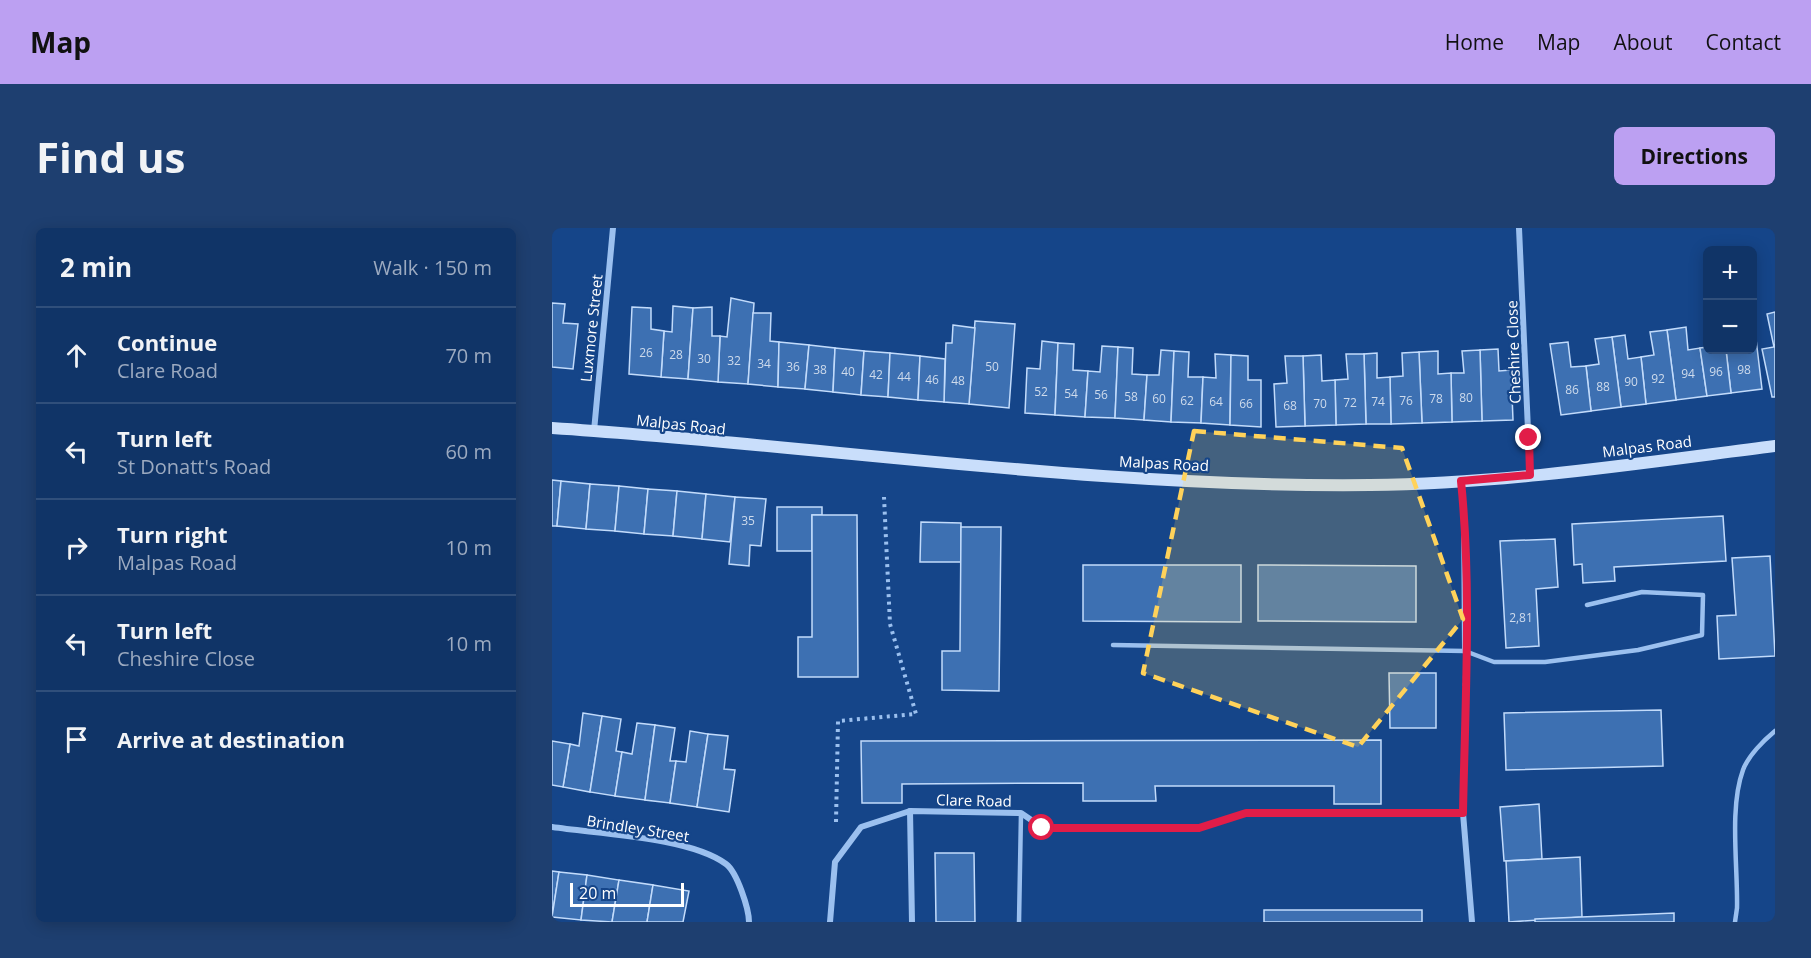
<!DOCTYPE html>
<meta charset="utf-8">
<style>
body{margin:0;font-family:"Open Sans",sans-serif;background:#1e3f70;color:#f1f3f6}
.controls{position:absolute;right:18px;top:18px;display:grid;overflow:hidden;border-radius:9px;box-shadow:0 3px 15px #0003}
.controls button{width:54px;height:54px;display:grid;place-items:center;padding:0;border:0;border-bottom:2px solid #304f7b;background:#103467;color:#f1f3f6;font:30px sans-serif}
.scale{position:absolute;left:18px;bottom:15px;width:114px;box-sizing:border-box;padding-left:6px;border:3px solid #fff;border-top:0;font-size:16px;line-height:21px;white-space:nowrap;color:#fff;-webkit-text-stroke:4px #154589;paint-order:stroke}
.stop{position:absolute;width:18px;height:18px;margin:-14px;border:4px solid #e11d48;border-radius:50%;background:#fff}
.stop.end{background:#e11d48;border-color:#fff;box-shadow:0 2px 6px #0008}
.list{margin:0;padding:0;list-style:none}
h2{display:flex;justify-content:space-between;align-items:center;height:78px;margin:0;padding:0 24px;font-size:26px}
h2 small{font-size:20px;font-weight:400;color:#9caac0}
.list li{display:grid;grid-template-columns:39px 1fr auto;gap:18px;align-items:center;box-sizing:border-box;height:96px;padding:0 24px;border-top:2px solid #304f7b}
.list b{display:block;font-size:22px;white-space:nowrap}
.list p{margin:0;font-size:20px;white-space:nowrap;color:#9caac0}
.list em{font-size:20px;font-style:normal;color:#9caac0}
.icon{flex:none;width:33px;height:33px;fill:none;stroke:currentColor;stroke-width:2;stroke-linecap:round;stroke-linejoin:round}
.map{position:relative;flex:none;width:1223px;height:694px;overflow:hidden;border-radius:9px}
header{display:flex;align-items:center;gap:36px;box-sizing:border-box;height:84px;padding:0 30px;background:#bca0f2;color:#111}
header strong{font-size:28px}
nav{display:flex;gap:33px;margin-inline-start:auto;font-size:21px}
.intro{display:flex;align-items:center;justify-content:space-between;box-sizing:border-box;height:144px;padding:0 36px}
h1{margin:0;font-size:42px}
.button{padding:15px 27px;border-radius:9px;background:#bca0f2;color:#111;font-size:21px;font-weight:700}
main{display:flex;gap:36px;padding:0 36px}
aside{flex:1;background:#103467;border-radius:9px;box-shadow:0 3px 15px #0003}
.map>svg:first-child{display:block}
</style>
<header>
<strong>Map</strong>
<nav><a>Home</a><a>Map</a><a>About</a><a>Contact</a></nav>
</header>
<div class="intro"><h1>Find us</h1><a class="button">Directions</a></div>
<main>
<aside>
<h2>2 min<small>Walk · 150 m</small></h2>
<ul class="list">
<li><svg class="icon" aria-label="ahead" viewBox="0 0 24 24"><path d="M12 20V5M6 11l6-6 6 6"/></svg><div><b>Continue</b><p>Clare Road</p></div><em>70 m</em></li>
<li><svg class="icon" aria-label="left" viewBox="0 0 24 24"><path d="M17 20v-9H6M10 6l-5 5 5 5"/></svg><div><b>Turn left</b><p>St Donatt's Road</p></div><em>60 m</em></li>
<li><svg class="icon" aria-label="right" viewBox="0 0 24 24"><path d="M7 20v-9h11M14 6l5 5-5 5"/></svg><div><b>Turn right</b><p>Malpas Road</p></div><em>10 m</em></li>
<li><svg class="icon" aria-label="left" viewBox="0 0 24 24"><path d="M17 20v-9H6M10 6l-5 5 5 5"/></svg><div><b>Turn left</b><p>Cheshire Close</p></div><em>10 m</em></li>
<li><svg class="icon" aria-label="arrive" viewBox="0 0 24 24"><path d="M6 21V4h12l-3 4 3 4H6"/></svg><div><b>Arrive at destination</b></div></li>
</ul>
</aside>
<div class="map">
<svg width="1223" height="694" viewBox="0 0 1223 694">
<rect width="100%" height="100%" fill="#154589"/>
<g fill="#3d70b2" stroke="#c2dbfb" stroke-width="1.5">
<path d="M 179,70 L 202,75 L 196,156 L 166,154 L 168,108 L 175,109 Z"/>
<path d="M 0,75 L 13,76 L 11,95 L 26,96 L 21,141 L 0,139 Z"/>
<path d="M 121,78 L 141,80 L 136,151 L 109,149 L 112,103 L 120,104 Z"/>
<path d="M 80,79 L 99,80 L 99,101 L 112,103 L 109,149 L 77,146 Z"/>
<path d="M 160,79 L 160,108 L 168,108 L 166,154 L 136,151 L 141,80 Z"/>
<path d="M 1223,84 L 1223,169 L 1220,169 L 1210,121 L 1222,119 L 1215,86 Z"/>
<path d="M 201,85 L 219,85 L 218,113 L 227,114 L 226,159 L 196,156 Z"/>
<path d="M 423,93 L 463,96 L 457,180 L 417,176 Z"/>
<path d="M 401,97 L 423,100 L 417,176 L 392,174 L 394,115 L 400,115 Z"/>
<path d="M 1134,99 L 1136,122 L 1148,120 L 1155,168 L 1124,172 L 1115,102 Z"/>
<path d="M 1115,102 L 1124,172 L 1094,176 L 1089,129 L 1102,127 L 1098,104 Z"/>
<path d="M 1073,107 L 1076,131 L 1089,129 L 1094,176 L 1069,179 L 1060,109 Z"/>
<path d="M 1060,109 L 1069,179 L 1039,183 L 1034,138 L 1047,136 L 1043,111 Z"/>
<path d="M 1200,111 L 1204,111 L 1210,161 L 1179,165 L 1174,122 L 1200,122 Z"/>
<path d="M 490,113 L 506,115 L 503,187 L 473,185 L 475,140 L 488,141 Z"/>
<path d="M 227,114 L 257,117 L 253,161 L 226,159 Z"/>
<path d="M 1016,114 L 1019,139 L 1034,138 L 1039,183 L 1009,187 L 998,116 Z"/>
<path d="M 506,115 L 522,116 L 521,142 L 536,143 L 533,189 L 503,187 Z"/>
<path d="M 257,117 L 283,120 L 281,164 L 253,161 Z"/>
<path d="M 550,118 L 566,119 L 563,190 L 533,189 L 536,143 L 548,144 Z"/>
<path d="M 566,119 L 581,120 L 580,146 L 595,147 L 592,192 L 563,190 Z"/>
<path d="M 1156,119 L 1156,122 L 1174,122 L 1179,165 L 1155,168 L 1148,120 Z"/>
<path d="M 283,120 L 312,123 L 309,167 L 281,164 Z"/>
<path d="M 946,121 L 947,143 L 959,142 L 961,192 L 930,193 L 928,122 Z"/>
<path d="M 609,122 L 622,123 L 619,194 L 592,192 L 595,147 L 607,147 Z"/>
<path d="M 928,122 L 930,193 L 900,194 L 899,145 L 912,145 L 910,123 Z"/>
<path d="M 312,123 L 338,125 L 336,169 L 309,167 Z"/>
<path d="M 622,123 L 637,124 L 636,149 L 651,149 L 649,195 L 619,194 Z"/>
<path d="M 886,123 L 886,146 L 899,145 L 900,194 L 870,195 L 867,124 Z"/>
<path d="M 867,124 L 870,195 L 839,196 L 838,149 L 851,148 L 850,125 Z"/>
<path d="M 338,125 L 368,128 L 366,172 L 336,169 Z"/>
<path d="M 825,125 L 825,150 L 838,149 L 839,196 L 814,196 L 812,126 Z"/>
<path d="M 663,126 L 679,127 L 678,197 L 649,195 L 651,149 L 664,150 Z"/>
<path d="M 794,126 L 812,126 L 814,196 L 784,197 L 783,152 L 796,151 Z"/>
<path d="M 679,127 L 696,128 L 696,152 L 709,152 L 709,199 L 678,197 Z"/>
<path d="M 769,127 L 770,153 L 783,152 L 784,197 L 753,198 L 751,128 Z"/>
<path d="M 368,128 L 393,131 L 392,174 L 366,172 Z"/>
<path d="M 733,128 L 751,128 L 753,198 L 724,199 L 722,156 L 735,155 Z"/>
<path d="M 0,252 L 9,253 L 5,298 L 0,298 Z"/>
<path d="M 9,253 L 38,256 L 34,301 L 5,298 Z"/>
<path d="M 38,256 L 67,258 L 63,303 L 34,301 Z"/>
<path d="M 67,258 L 96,261 L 92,306 L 63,303 Z"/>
<path d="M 96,261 L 125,263 L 121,308 L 92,306 Z"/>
<path d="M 125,263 L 154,266 L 150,311 L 121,308 Z"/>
<path d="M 154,266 L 183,269 L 178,314 L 150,311 Z"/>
<path d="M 183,269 L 214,271 L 209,318 L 198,317 L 197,338 L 177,336 Z"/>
<path d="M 225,279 L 270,279 L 270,287 L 260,287 L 260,323 L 225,323 Z"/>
<path d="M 260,287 L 305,287 L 306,449 L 246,449 L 246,409 L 260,409 Z"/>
<path d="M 1171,288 L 1174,333 L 1062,339 L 1063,353 L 1031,355 L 1030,336 L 1022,337 L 1020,296 Z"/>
<path d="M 369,294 L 409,295 L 409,334 L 368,334 Z"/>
<path d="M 409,299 L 449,299 L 447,463 L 390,462 L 390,423 L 408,423 Z"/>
<path d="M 1003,311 L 1006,359 L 984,361 L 987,418 L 954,420 L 948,313 Z"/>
<path d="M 1218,328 L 1223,428 L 1167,431 L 1165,388 L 1184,387 L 1180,330 Z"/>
<path d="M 531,337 L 689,337 L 689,394 L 531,393 Z"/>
<path d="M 706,337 L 864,338 L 864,394 L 706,393 Z"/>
<path d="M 837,445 L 884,445 L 884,500 L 838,500 Z"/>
<path d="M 1109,482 L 1111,538 L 954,542 L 952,485 Z"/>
<path d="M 31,485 L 50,488 L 38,564 L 11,559 L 18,516 L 27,518 Z"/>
<path d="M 50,488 L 69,491 L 64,523 L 70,524 L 63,568 L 38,564 Z"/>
<path d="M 85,495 L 103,497 L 93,572 L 63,568 L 70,524 L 80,526 Z"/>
<path d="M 103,497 L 123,500 L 118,533 L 124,533 L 118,575 L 93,572 Z"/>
<path d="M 138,503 L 156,506 L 145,579 L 118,575 L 124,533 L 134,534 Z"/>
<path d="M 156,506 L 176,508 L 172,541 L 183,542 L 177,584 L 145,579 Z"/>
<path d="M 829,512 L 829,576 L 782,576 L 782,558 L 603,558 L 604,573 L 531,573 L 531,555 L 350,556 L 350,575 L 310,575 L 309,513 Z"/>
<path d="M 0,513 L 18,516 L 11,559 L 0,557 Z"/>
<path d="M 987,576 L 990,631 L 952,633 L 948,579 Z"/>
<path d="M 383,625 L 422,625 L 423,694 L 384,694 Z"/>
<path d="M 1028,629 L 1030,689 L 957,694 L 954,633 Z"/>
<path d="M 0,643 L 7,644 L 0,689 Z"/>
<path d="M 7,644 L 35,647 L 29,692 L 0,689 Z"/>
<path d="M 35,647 L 67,652 L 60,694 L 29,692 Z"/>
<path d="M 67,652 L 101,657 L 95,694 L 60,694 Z"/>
<path d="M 101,657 L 137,663 L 131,694 L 95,694 Z"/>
<rect x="712" y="682" width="158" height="12"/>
<path d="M 1122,685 L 1122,694 L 983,694 L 983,691 Z"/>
</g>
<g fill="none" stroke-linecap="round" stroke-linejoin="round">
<g stroke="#9bc0ef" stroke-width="4" stroke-dasharray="3 4.5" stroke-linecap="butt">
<path d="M 911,563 L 913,445"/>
<path d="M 284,594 L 286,493 L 364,486 L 338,396 L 332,269"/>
</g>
<g stroke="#9bc0ef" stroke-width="4.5">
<path d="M 561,417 L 913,423 L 942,434 L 993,434 L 1086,422 L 1150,407 L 1151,367 L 1090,364 L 1035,377"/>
<path d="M 467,694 L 469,585"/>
<path d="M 1183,694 L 1185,680 C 1186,639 1177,580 1191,542 C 1196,528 1212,512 1223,503"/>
</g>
<g stroke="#9bc0ef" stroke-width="6">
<path d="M 967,0 L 978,247"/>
<path d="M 42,203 L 61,0"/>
<path d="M 909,254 L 912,285 L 913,423"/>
<path d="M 358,583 L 360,694"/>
<path d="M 0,599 C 47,606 137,609 174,636 C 185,644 197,681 197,694"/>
<path d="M 278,694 L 283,634 L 309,599 L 358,583 L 469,585 L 491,600 L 647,600 L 694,585 L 911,585 L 920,694"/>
</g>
<path stroke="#c9defb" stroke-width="12" d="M 0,200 C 273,218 544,260 818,257 C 953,256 1089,235 1223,218"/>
</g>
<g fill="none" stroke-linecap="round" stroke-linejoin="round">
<path stroke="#e11d48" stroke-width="8" d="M 490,600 L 647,600 L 694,585 L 911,585 C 913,475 920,362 909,253 L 978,247 L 977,210"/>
</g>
<path fill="#ffd25a" fill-opacity="0.2" stroke="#ffd25a" stroke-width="4.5" stroke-dasharray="12 8" stroke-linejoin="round" d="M 642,203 L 850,220 L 911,391 L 806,519 L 591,445 Z"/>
<g text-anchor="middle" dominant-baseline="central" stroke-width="4.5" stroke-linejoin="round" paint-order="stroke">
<g font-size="12" fill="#cedbec">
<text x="94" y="124">26</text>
<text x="124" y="126">28</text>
<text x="152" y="130">30</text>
<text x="182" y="132">32</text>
<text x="212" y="135">34</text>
<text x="241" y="138">36</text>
<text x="440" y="138">50</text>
<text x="268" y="141">38</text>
<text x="1192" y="141">98</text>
<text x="296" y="143">40</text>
<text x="1164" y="143">96</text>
<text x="1136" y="145">94</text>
<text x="324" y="146">42</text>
<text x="352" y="148">44</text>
<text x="1106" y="150">92</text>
<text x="380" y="151">46</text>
<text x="406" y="152">48</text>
<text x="1079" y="153">90</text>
<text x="1051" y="158">88</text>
<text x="1020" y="161">86</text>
<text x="489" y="163">52</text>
<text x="519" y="165">54</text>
<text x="549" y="166">56</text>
<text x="579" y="168">58</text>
<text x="914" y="169">80</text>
<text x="607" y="170">60</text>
<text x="884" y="170">78</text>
<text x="635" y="172">62</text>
<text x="854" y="172">76</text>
<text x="664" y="173">64</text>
<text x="826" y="173">74</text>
<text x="798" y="174">72</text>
<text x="694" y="175">66</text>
<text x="768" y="175">70</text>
<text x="738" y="177">68</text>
<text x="196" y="292">35</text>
<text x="969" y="389">2,81</text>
</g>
<g font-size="15" fill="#fff" stroke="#154589">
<text transform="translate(39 100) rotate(-84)">Luxmore Street</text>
<text transform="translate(961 124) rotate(-92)">Cheshire Close</text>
<text transform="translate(129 196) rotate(6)">Malpas Road</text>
<text transform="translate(1095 218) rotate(-7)">Malpas Road</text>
<text transform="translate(612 235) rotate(3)">Malpas Road</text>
<text transform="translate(422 572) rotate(1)">Clare Road</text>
<text transform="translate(86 600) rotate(9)">Brindley Street</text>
</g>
</g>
</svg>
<div class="controls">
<button>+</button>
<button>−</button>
</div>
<div class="scale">20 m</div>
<div class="stop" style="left:490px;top:600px"></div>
<div class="stop end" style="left:977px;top:210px"></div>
</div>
</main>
